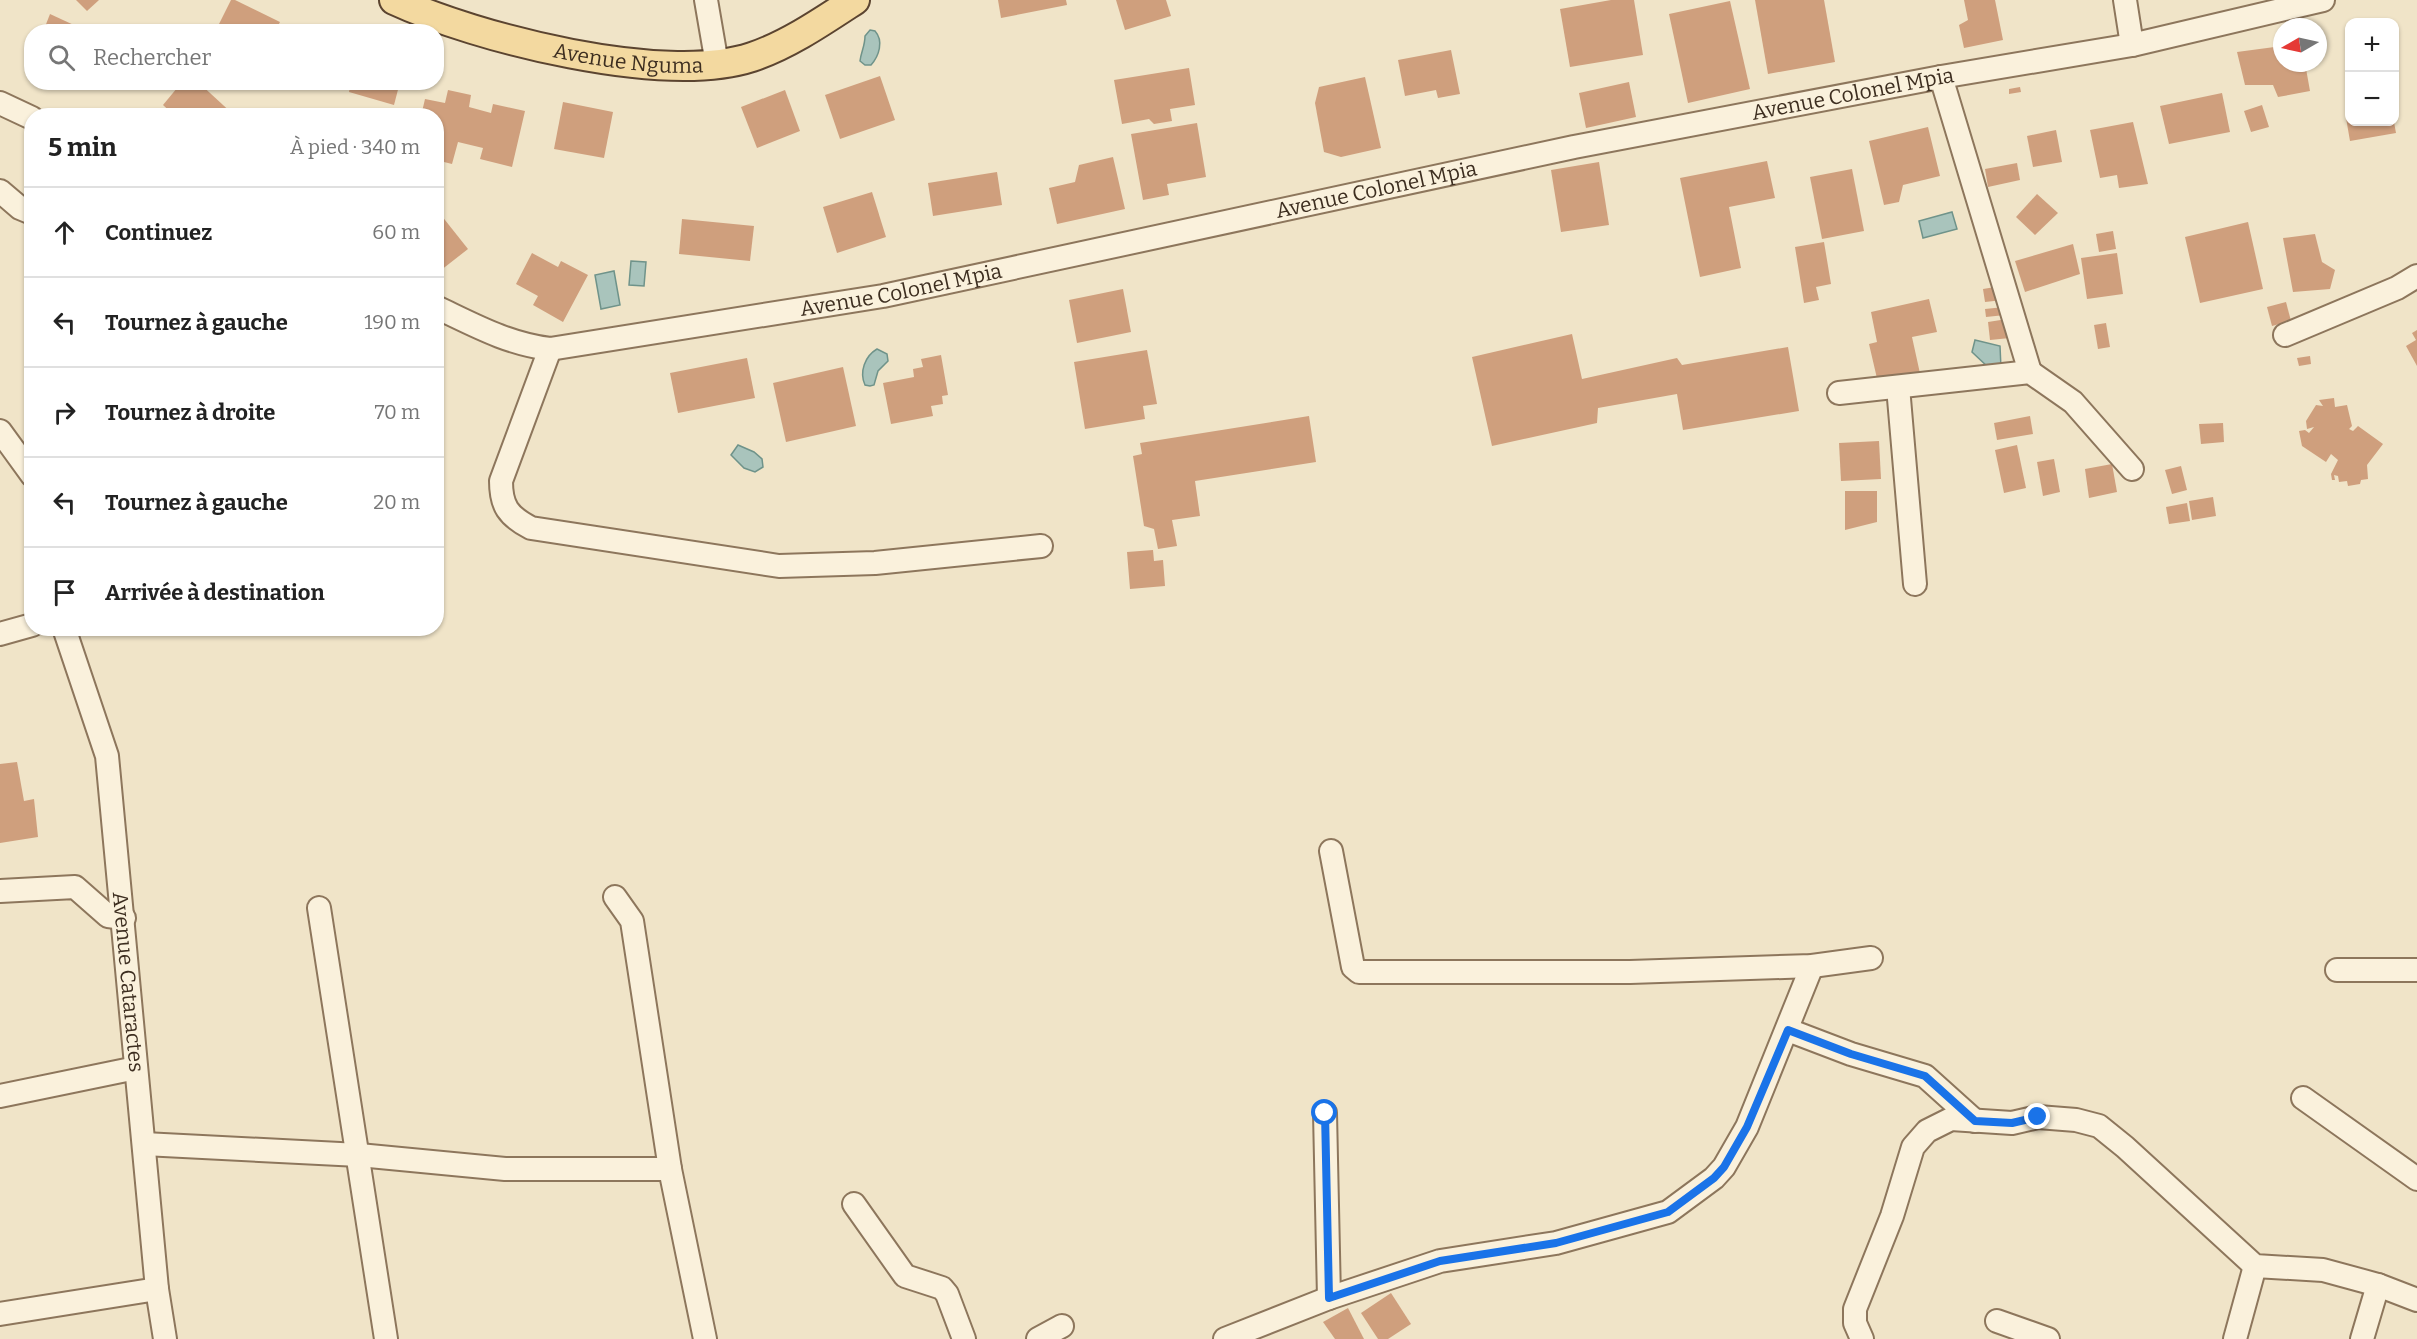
<!DOCTYPE html>
<html lang="fr">
<meta charset="utf-8">
<style>
body{margin:0;font-family:Bitter,serif;background:#f6f6f6;color:#222}
.controls{position:absolute;right:18px;top:18px;display:grid;overflow:hidden;border-radius:12px;box-shadow:0 2px 4px #0004}
.controls button{width:54px;height:54px;display:grid;place-items:center;padding:0;border:0;border-bottom:2px solid #e0e0e0;background:#fff;color:#222;font:30px sans-serif}
.compass{position:absolute;left:2273px;top:18px;width:54px;height:54px;border-radius:50%;background:#fff;box-shadow:0 2px 4px #0004;rotate:261deg}
.stop{position:absolute;width:18px;height:18px;margin:-14px;border:4px solid #1a73e8;border-radius:50%;background:#fff}
.stop.end{background:#1a73e8;border-color:#fff;box-shadow:0 2px 6px #0008}
.list{margin:0;padding:0;list-style:none}
h2{display:flex;justify-content:space-between;align-items:center;height:78px;margin:0;padding:0 24px;font-size:26px}
h2 small{font-size:20px;font-weight:400;color:#767676}
.list li{display:grid;grid-template-columns:39px 1fr auto;gap:18px;align-items:center;box-sizing:border-box;height:90px;padding:0 24px;border-top:2px solid #e0e0e0}
.list b{display:block;font-size:22px;white-space:nowrap}
.list em{font-size:20px;font-style:normal;color:#767676}
.icon{flex:none;width:33px;height:33px;fill:none;stroke:currentColor;stroke-width:2;stroke-linecap:round;stroke-linejoin:round}
.map{position:relative;flex:none;width:2417px;height:1339px;overflow:hidden}
.search{position:absolute;background:#fff;box-shadow:0 2px 4px #0004;left:24px;top:24px;width:420px;height:66px;display:flex;align-items:center;gap:15px;box-sizing:border-box;padding:0 21px;border-radius:24px;color:#767676;font-size:22px}
.panel{position:absolute;background:#fff;box-shadow:0 2px 4px #0004;left:24px;top:108px;width:420px;height:528px;border-radius:24px}
.map>svg:first-child{display:block}
</style>
<div class="map">
<svg width="2417" height="1339" viewBox="0 0 2417 1339">
<rect width="100%" height="100%" fill="#f0e4c8"/>
<g fill="#a9c4bc" stroke="#6f938a" stroke-width="1.5">
<path d="M 870,30 L 875,31 C 884,41 879,56 871,65 L 865,65 L 860,61 C 861,52 865,46 865,36 Z"/>
<path d="M 1952,212 L 1957,229 L 1923,238 L 1919,221 Z"/>
<path d="M 631,261 L 646,262 L 644,286 L 629,285 Z"/>
<path d="M 614,271 L 620,305 L 601,309 L 595,275 Z"/>
<path d="M 1975,340 L 2000,346 L 2001,368 L 1989,368 L 1972,352 Z"/>
<path d="M 877,349 L 887,354 L 888,361 L 878,371 L 874,385 L 870,386 L 865,385 C 859,372 865,356 877,349 Z"/>
<path d="M 738,445 L 754,452 L 762,459 L 763,467 L 755,472 L 744,468 L 731,455 Z"/>
</g>
<g fill="#cf9f7d">
<path d="M 76,0 L 99,0 L 87,11 Z"/>
<path d="M 231,0 L 235,0 L 280,22 L 275,32 L 215,32 Z"/>
<path d="M 998,0 L 1066,0 L 1067,5 L 1001,18 Z"/>
<path d="M 1116,0 L 1166,0 L 1171,16 L 1125,30 Z"/>
<path d="M 1611,0 L 1634,0 L 1643,55 L 1570,67 L 1560,9 Z"/>
<path d="M 1755,0 L 1824,0 L 1835,62 L 1768,74 Z"/>
<path d="M 1964,0 L 1995,0 L 2003,40 L 1964,48 L 1959,25 L 1968,20 Z"/>
<path d="M 1730,1 L 1750,89 L 1688,103 L 1669,14 Z"/>
<path d="M 50,14 L 89,32 L 43,32 Z"/>
<path d="M 2282,46 L 2282,63 L 2305,63 L 2310,91 L 2278,97 L 2273,85 L 2245,85 L 2237,52 Z"/>
<path d="M 1451,50 L 1460,94 L 1438,98 L 1436,90 L 1405,96 L 1398,60 Z"/>
<path d="M 1189,68 L 1195,105 L 1170,109 L 1172,121 L 1154,124 L 1149,119 L 1122,124 L 1114,80 Z"/>
<path d="M 880,76 L 895,120 L 840,139 L 825,95 Z"/>
<path d="M 1365,77 L 1381,148 L 1341,157 L 1324,152 L 1315,103 L 1319,87 Z"/>
<path d="M 182,82 L 198,82 L 235,116 L 175,116 L 163,105 Z"/>
<path d="M 351,82 L 400,82 L 394,105 L 349,92 Z"/>
<path d="M 1629,82 L 1636,117 L 1586,128 L 1579,93 Z"/>
<path d="M 2020,87 L 2021,92 L 2009,94 L 2009,89 Z"/>
<path d="M 448,90 L 471,95 L 469,107 L 491,113 L 493,104 L 525,111 L 512,167 L 480,159 L 483,148 L 458,142 L 452,164 L 436,160 L 436,116 L 421,116 L 425,99 L 445,103 Z"/>
<path d="M 785,90 L 800,131 L 757,148 L 741,107 Z"/>
<path d="M 2222,93 L 2230,132 L 2169,144 L 2160,106 Z"/>
<path d="M 563,102 L 613,112 L 604,158 L 554,149 Z"/>
<path d="M 2262,105 L 2269,127 L 2251,132 L 2244,111 Z"/>
<path d="M 2350,117 L 2350,122 L 2394,122 L 2396,133 L 2350,141 L 2346,118 Z"/>
<path d="M 2133,122 L 2148,184 L 2119,188 L 2117,175 L 2100,178 L 2090,130 Z"/>
<path d="M 1197,123 L 1206,177 L 1167,184 L 1169,195 L 1143,200 L 1131,134 Z"/>
<path d="M 1928,127 L 1940,176 L 1903,185 L 1899,202 L 1884,205 L 1869,141 Z"/>
<path d="M 2056,130 L 2062,162 L 2033,167 L 2027,136 Z"/>
<path d="M 1113,157 L 1125,209 L 1057,224 L 1049,188 L 1075,182 L 1079,165 Z"/>
<path d="M 1767,161 L 1775,198 L 1729,207 L 1741,268 L 1700,277 L 1680,178 Z"/>
<path d="M 1599,162 L 1609,225 L 1561,232 L 1551,170 Z"/>
<path d="M 2017,163 L 2020,180 L 1988,187 L 1985,169 Z"/>
<path d="M 1852,169 L 1864,231 L 1822,239 L 1810,177 Z"/>
<path d="M 997,172 L 1002,205 L 933,216 L 928,183 Z"/>
<path d="M 872,192 L 886,237 L 837,253 L 823,207 Z"/>
<path d="M 2037,194 L 2058,213 L 2035,235 L 2016,217 Z"/>
<path d="M 441,215 L 468,249 L 436,274 L 436,219 Z"/>
<path d="M 682,219 L 754,226 L 750,261 L 679,254 Z"/>
<path d="M 2248,222 L 2263,289 L 2200,303 L 2185,237 Z"/>
<path d="M 2113,231 L 2116,249 L 2099,252 L 2096,234 Z"/>
<path d="M 2315,234 L 2322,262 L 2335,270 L 2330,289 L 2293,292 L 2283,238 Z"/>
<path d="M 1824,242 L 1831,284 L 1816,287 L 1819,300 L 1804,303 L 1795,247 Z"/>
<path d="M 2073,244 L 2080,274 L 2025,292 L 2015,261 Z"/>
<path d="M 532,253 L 558,267 L 561,261 L 588,275 L 563,322 L 533,305 L 538,296 L 516,284 Z"/>
<path d="M 2117,253 L 2123,294 L 2087,299 L 2081,258 Z"/>
<path d="M 2001,286 L 2003,300 L 1985,302 L 1983,289 Z"/>
<path d="M 1123,289 L 1131,332 L 1077,343 L 1069,300 Z"/>
<path d="M 1929,299 L 1937,332 L 1912,337 L 1921,378 L 1879,387 L 1869,344 L 1877,342 L 1871,312 Z"/>
<path d="M 2286,302 L 2291,321 L 2272,326 L 2267,307 Z"/>
<path d="M 2004,307 L 2005,315 L 1986,317 L 1985,309 Z"/>
<path d="M 2007,319 L 2010,338 L 1990,340 L 1988,322 Z"/>
<path d="M 2106,323 L 2110,347 L 2098,349 L 2094,325 Z"/>
<path d="M 2417,330 L 2417,366 L 2406,346 L 2416,340 L 2412,333 Z"/>
<path d="M 1572,334 L 1582,379 L 1677,358 L 1682,365 L 1788,347 L 1799,411 L 1683,430 L 1677,394 L 1598,408 L 1597,423 L 1492,446 L 1472,357 Z"/>
<path d="M 1147,350 L 1157,404 L 1143,406 L 1145,419 L 1085,429 L 1074,362 Z"/>
<path d="M 941,355 L 948,395 L 942,396 L 943,404 L 931,406 L 933,416 L 891,424 L 883,383 L 914,377 L 913,369 L 923,367 L 921,359 Z"/>
<path d="M 2310,356 L 2311,364 L 2299,366 L 2297,358 Z"/>
<path d="M 747,358 L 755,398 L 678,413 L 670,373 Z"/>
<path d="M 843,367 L 856,426 L 786,442 L 773,383 Z"/>
<path d="M 2334,398 L 2335,407 L 2347,405 L 2352,426 L 2349,429 L 2353,431 L 2358,426 L 2383,444 L 2367,465 L 2368,479 L 2361,480 L 2360,484 L 2348,486 L 2347,481 L 2339,482 L 2338,476 L 2334,475 L 2335,480 L 2332,480 L 2331,474 L 2338,460 L 2331,454 L 2326,462 L 2302,446 L 2299,431 L 2305,430 L 2309,433 L 2314,427 L 2307,429 L 2306,421 L 2316,405 L 2323,406 L 2319,400 Z"/>
<path d="M 1309,416 L 1316,462 L 1195,481 L 1200,516 L 1172,520 L 1177,546 L 1158,549 L 1154,529 L 1144,526 L 1133,456 L 1142,454 L 1140,443 Z"/>
<path d="M 2030,416 L 2033,434 L 1997,440 L 1994,423 Z"/>
<path d="M 2223,423 L 2224,442 L 2201,444 L 2199,424 Z"/>
<path d="M 1879,441 L 1881,479 L 1841,481 L 1839,443 Z"/>
<path d="M 2017,445 L 2026,488 L 2004,493 L 1995,450 Z"/>
<path d="M 2054,459 L 2060,492 L 2043,496 L 2037,462 Z"/>
<path d="M 2112,464 L 2117,492 L 2089,498 L 2085,469 Z"/>
<path d="M 2181,466 L 2187,490 L 2172,494 L 2165,470 Z"/>
<path d="M 1845,491 L 1877,491 L 1877,522 L 1845,530 Z"/>
<path d="M 2213,497 L 2216,516 L 2192,520 L 2189,501 Z"/>
<path d="M 2187,503 L 2190,521 L 2169,524 L 2166,507 Z"/>
<path d="M 1153,550 L 1154,561 L 1163,560 L 1165,586 L 1130,589 L 1127,552 Z"/>
<path d="M 17,762 L 24,801 L 34,799 L 38,837 L 0,843 L 0,764 Z"/>
<path d="M 1391,1293 L 1411,1324 L 1388,1339 L 1378,1339 L 1361,1313 Z"/>
<path d="M 1348,1308 L 1364,1339 L 1335,1339 L 1323,1322 Z"/>
</g>
<g fill="none" stroke-linecap="round" stroke-linejoin="round">
<g stroke="#8d765c" stroke-width="26">
<g id="minor">
<path d="M 706,0 L 717,64"/>
<path d="M 2125,0 L 2132,45"/>
<path d="M 1941,77 L 2030,372"/>
<path d="M 0,103 L 32,118"/>
<path d="M 0,191 L 20,208 L 32,213"/>
<path id="s1" d="M 436,307 C 474,325 508,344 550,349 L 883,296 L 1574,147 L 1941,77 L 2132,45 L 2323,0"/>
<path d="M 2285,335 L 2397,288 L 2417,276"/>
<path d="M 550,349 L 501,481 C 501,506 508,516 531,528 L 779,566 L 875,563 L 1041,546"/>
<path d="M 1898,387 L 1915,584"/>
<path d="M 1839,393 L 2030,372 L 2073,402 L 2132,469"/>
<path d="M 0,431 L 32,475"/>
<path id="s2" d="M 64,628 L 107,756 L 157,1289 L 165,1339"/>
<path d="M 0,634 L 32,625"/>
<path d="M 1331,851 L 1353,967 L 1359,972 L 1630,972 L 1812,966 L 1871,958"/>
<path d="M 0,891 L 75,887 L 108,916 L 124,918"/>
<path d="M 615,897 L 632,921 L 670,1169 L 705,1339"/>
<path d="M 319,908 L 386,1339"/>
<path d="M 2337,970 L 2417,970"/>
<path d="M 1788,1030 L 1851,1054 L 1925,1076 L 1975,1121"/>
<path d="M 0,1096 L 136,1068"/>
<path d="M 2303,1098 L 2417,1179"/>
<path d="M 1325,1113 L 1329,1298"/>
<path d="M 144,1144 L 359,1155 L 505,1169 L 670,1169"/>
<path d="M 854,1204 L 905,1276 L 942,1288 L 947,1294 L 964,1339"/>
<path d="M 0,1314 L 157,1289"/>
<path d="M 1997,1321 L 2048,1339"/>
<path d="M 1038,1339 L 1062,1326"/>
<path d="M 1225,1339 L 1329,1298 L 1440,1261 L 1556,1243 L 1668,1212 L 1714,1178 L 1724,1167 L 1747,1127 L 1812,966"/>
<path d="M 1862,1339 L 1855,1323 L 1855,1309 L 1892,1216 L 1913,1147 L 1927,1131 L 1951,1119 L 2012,1123 L 2038,1117 L 2076,1120 L 2099,1126 L 2125,1147 L 2255,1266 L 2323,1270 L 2378,1285 L 2417,1300"/>
<path d="M 2235,1339 L 2255,1266"/>
<path d="M 2362,1339 L 2378,1285"/>
</g>
</g>
<g stroke="#5b4430" stroke-width="32">
<g id="major">
<path id="s3" d="M 394,0 C 476,38 664,86 752,57 C 788,45 823,21 855,0"/>
</g>
</g>
<use href="#minor" stroke="#faf1dc" stroke-width="22"/>
<use href="#major" stroke="#f3d9a0" stroke-width="28"/>
</g>
<g fill="none" stroke-linecap="round" stroke-linejoin="round">
<path stroke="#1a73e8" stroke-width="8" d="M 1325,1113 L 1329,1298 L 1440,1261 L 1556,1243 L 1668,1212 L 1714,1178 L 1724,1167 L 1747,1127 L 1788,1030 L 1851,1054 L 1925,1076 L 1975,1121 L 2012,1123 L 2038,1117"/>
</g>
<g text-anchor="middle" dominant-baseline="central" stroke-width="4.5" stroke-linejoin="round" paint-order="stroke">
<g font-size="21" fill="#3d2e20" stroke="#f7eed8">
<text stroke="none"><textPath href="#s3" startOffset="243">Avenue Nguma</textPath></text>
<text stroke="none"><textPath href="#s1" startOffset="1450">Avenue Colonel Mpia</textPath></text>
<text stroke="none"><textPath href="#s1" startOffset="964">Avenue Colonel Mpia</textPath></text>
<text stroke="none"><textPath href="#s1" startOffset="478">Avenue Colonel Mpia</textPath></text>
<text stroke="none"><textPath href="#s2" startOffset="362">Avenue Cataractes</textPath></text>
</g>
</g>
</svg>
<div class="controls">
<button>+</button>
<button>−</button>
</div>
<svg class="compass" viewBox="-18 -18 36 36"><path d="M0-13l5 13h-10z" fill="#e53935"/><path d="M0 13l5-13h-10z" fill="#767676"/></svg>
<div class="stop" style="left:1325px;top:1113px"></div>
<div class="stop end" style="left:2038px;top:1117px"></div>
<div class="search"><svg class="icon" aria-label="search" viewBox="0 0 24 24"><circle cx="10" cy="10" r="6"/><path d="M15 15l6 6"/></svg>Rechercher</div>
<section class="panel">
<h2>5 min<small>À pied · 340 m</small></h2>
<ul class="list">
<li><svg class="icon" aria-label="ahead" viewBox="0 0 24 24"><path d="M12 20V5M6 11l6-6 6 6"/></svg><div><b>Continuez</b></div><em>60 m</em></li>
<li><svg class="icon" aria-label="left" viewBox="0 0 24 24"><path d="M17 20v-9H6M10 6l-5 5 5 5"/></svg><div><b>Tournez à gauche</b></div><em>190 m</em></li>
<li><svg class="icon" aria-label="right" viewBox="0 0 24 24"><path d="M7 20v-9h11M14 6l5 5-5 5"/></svg><div><b>Tournez à droite</b></div><em>70 m</em></li>
<li><svg class="icon" aria-label="left" viewBox="0 0 24 24"><path d="M17 20v-9H6M10 6l-5 5 5 5"/></svg><div><b>Tournez à gauche</b></div><em>20 m</em></li>
<li><svg class="icon" aria-label="arrive" viewBox="0 0 24 24"><path d="M6 21V4h12l-3 4 3 4H6"/></svg><div><b>Arrivée à destination</b></div></li>
</ul>
</section>
</div>
